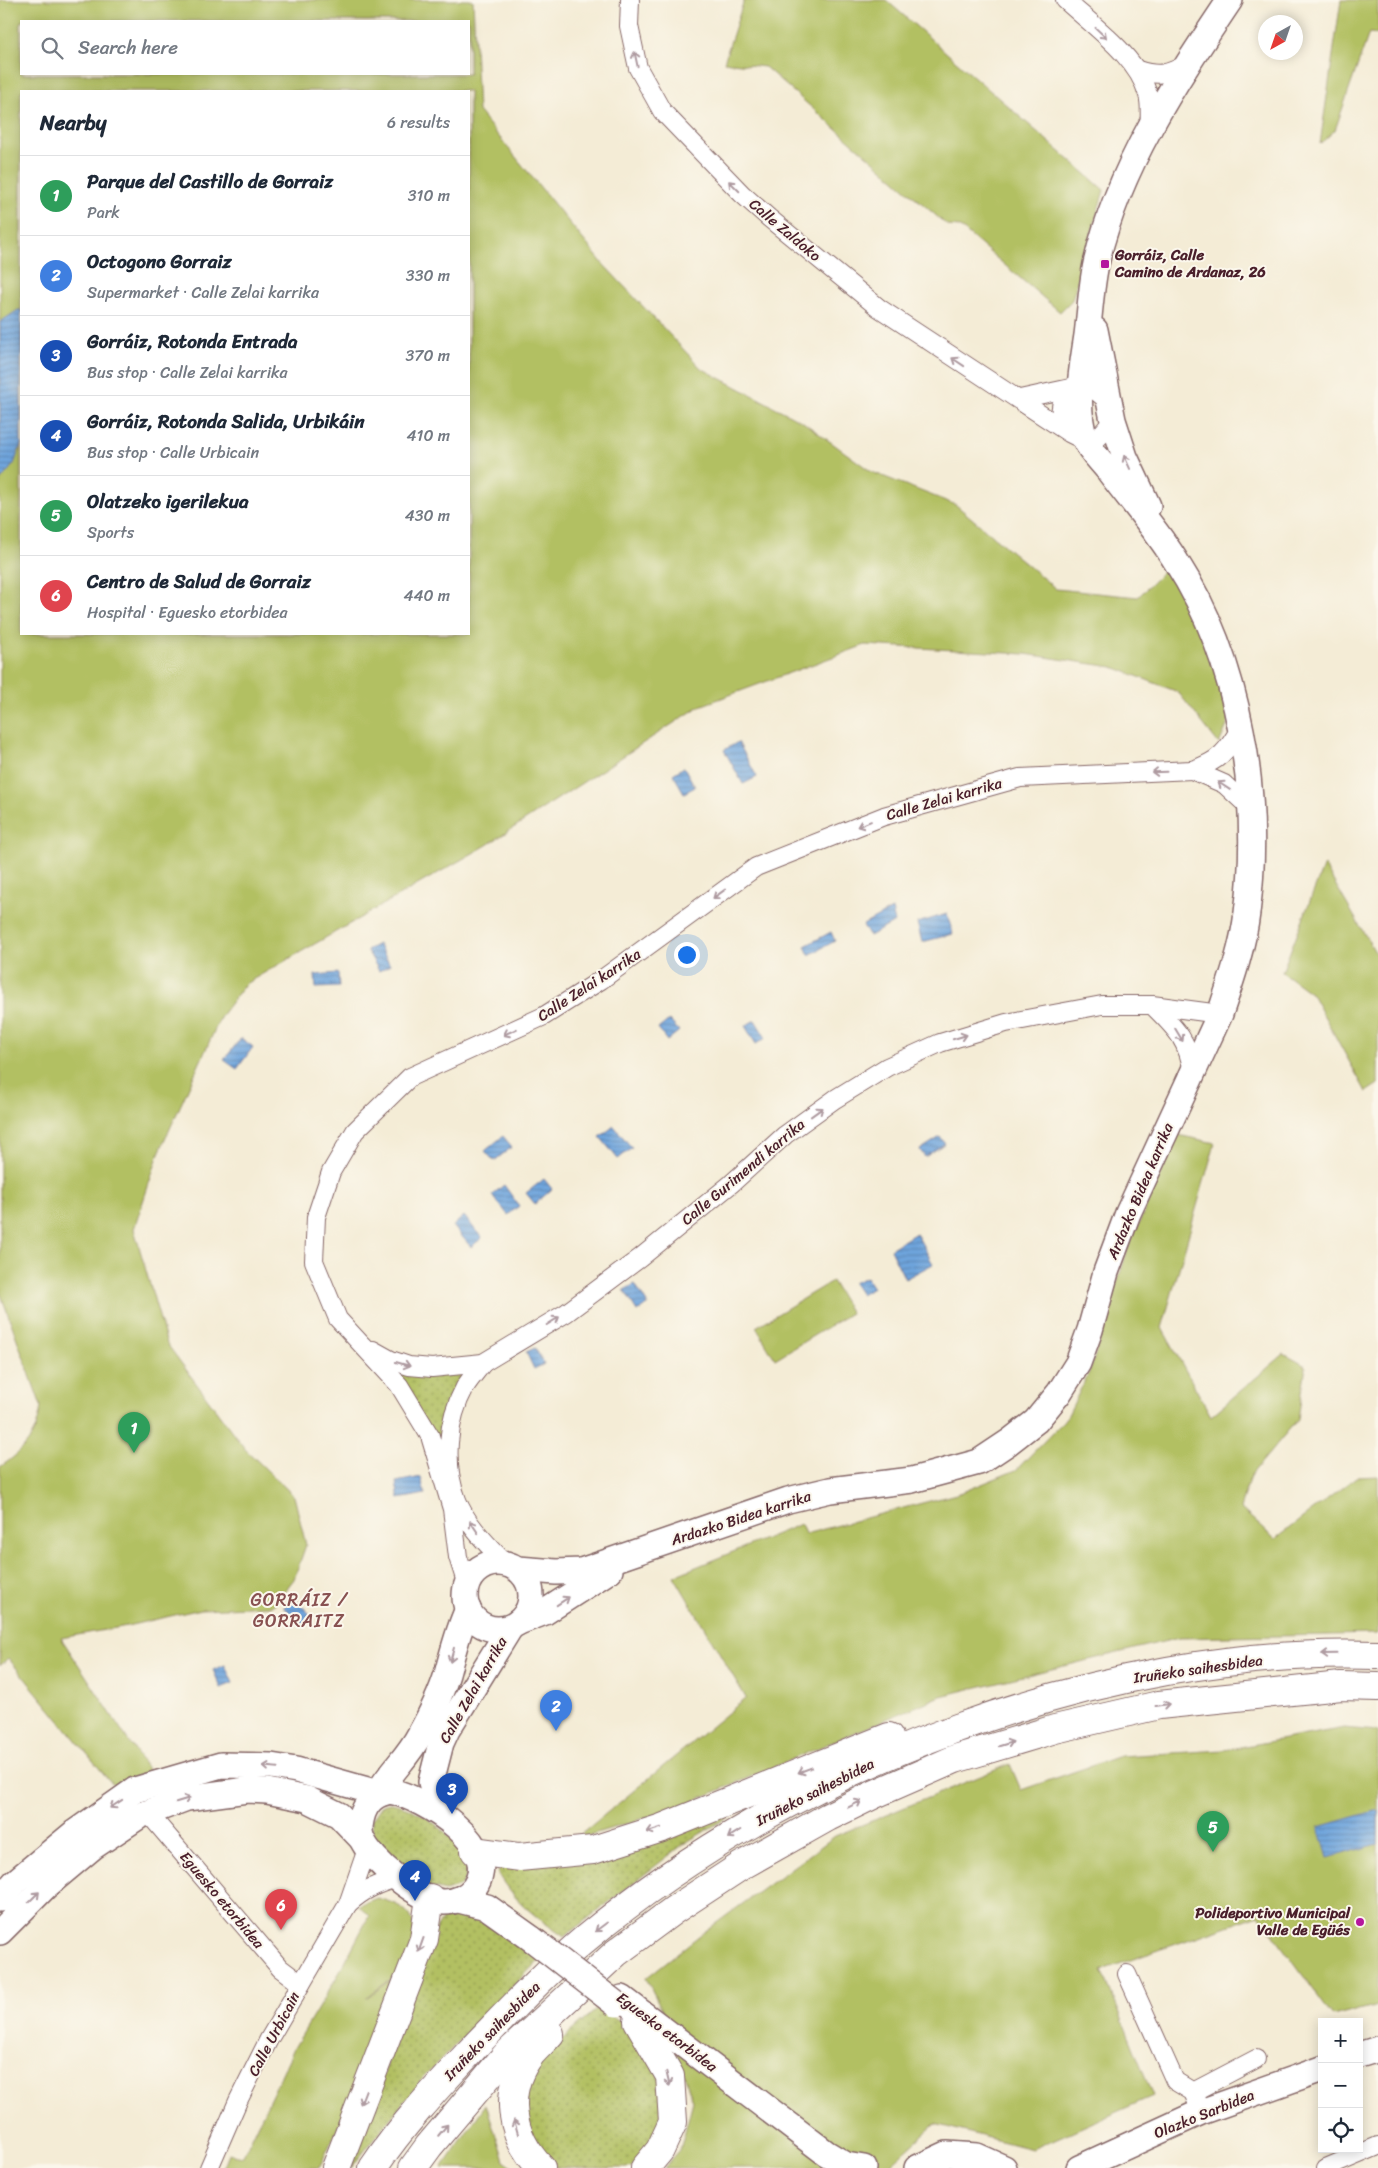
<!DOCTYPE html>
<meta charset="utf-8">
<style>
body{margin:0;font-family:Sriracha,sans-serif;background:#f6f6f7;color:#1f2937}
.controls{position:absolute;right:15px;bottom:15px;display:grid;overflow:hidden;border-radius:0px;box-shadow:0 2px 12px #0003}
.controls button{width:45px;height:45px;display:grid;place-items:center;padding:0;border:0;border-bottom:1px solid #e0e1e3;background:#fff;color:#1f2937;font:25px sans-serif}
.compass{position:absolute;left:1258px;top:15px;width:45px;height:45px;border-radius:50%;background:#fff;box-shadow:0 2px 12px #0003;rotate:220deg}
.you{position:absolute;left:686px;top:954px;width:18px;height:18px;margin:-12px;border:4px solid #fff;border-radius:50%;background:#1a73e8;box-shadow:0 0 0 8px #1a73e833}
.badge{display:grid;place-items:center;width:32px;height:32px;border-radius:50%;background:#b5179e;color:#fff;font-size:16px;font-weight:700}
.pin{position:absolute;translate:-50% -41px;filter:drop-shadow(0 1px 2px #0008)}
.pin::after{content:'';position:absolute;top:26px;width:18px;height:15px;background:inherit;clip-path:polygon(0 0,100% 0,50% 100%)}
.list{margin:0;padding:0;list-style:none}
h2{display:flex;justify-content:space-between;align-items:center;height:65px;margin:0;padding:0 20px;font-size:21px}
h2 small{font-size:16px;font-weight:400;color:#747a83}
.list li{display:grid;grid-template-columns:32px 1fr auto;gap:15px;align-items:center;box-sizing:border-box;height:80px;padding:0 20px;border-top:1px solid #e0e1e3}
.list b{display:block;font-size:19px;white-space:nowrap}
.list p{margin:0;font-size:16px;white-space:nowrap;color:#747a83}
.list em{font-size:16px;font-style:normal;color:#747a83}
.icon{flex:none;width:28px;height:28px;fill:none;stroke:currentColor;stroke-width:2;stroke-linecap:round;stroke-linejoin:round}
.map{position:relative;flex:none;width:1378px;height:2168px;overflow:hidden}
.search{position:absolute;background:#fff;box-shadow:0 2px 12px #0003;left:20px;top:20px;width:450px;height:55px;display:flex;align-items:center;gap:12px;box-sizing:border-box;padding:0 18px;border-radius:0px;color:#747a83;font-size:19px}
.panel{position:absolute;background:#fff;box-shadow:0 2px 12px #0003;left:20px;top:90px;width:450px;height:545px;border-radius:0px}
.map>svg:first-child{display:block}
</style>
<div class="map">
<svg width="1378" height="2168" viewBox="0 0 1378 2168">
<defs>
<pattern id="garden-dots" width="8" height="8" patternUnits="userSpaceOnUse" patternTransform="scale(1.25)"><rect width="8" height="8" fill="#b2c062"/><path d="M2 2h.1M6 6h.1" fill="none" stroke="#939b51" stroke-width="1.8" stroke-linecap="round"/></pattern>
<pattern id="water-rules" width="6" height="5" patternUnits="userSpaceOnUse" patternTransform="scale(1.25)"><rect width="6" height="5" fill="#6ea4dc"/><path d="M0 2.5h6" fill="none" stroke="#5c85b3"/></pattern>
</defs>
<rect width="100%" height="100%" fill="#fbf7ec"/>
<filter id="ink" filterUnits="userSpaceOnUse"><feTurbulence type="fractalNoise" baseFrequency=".02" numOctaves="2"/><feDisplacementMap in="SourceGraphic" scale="10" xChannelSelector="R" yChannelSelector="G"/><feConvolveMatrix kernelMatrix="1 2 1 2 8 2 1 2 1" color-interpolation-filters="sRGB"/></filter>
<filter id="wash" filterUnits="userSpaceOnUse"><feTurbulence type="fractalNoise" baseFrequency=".0096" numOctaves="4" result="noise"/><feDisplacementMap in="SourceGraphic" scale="20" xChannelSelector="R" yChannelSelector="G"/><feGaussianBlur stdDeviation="1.12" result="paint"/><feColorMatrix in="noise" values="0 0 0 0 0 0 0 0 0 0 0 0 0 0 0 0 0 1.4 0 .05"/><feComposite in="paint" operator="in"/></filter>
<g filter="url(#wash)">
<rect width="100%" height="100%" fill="#f4ecd6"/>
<g fill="#b2c062" stroke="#7e7046" fill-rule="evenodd">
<path d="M 0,0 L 473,0 L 478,111 L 604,265 L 701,368 L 803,422 L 872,472 L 956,505 L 1056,589 L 1138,597 L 1168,567 L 1186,597 L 1214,668 L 1229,721 L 1219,744 L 1178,692 L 1113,667 L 1025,654 L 865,645 L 700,706 L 487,845 L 245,984 L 221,1016 L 159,1153 L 134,1229 L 167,1344 L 245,1449 L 294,1496 L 306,1545 L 294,1579 L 273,1606 L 201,1609 L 127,1626 L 61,1638 L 149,1772 L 113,1785 L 8,1658 L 0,1666 L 0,1467 C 25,1450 37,1436 41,1406 L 0,1292 ZM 21,21 L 469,21 L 469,74 L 21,74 ZM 21,91 L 469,91 L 469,634 L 21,634 Z"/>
<path d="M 744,0 L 886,0 L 1104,190 L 1072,300 L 1060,312 L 960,227 L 948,226 L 765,67 L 724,62 Z"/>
<path d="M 1341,0 L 1378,0 L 1378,34 L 1369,33 L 1335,130 L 1320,144 Z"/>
<path d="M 1324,865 L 1378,957 L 1378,1084 L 1366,1092 L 1312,994 L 1282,972 Z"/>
<path d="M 1178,1135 L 1215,1143 L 1162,1328 L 1211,1416 L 1284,1354 L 1306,1366 L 1298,1419 L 1250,1476 L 1240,1508 L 1275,1539 L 1356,1477 L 1378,1476 L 1378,1634 L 1179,1638 L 941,1696 L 677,1808 L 574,1840 L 746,1698 L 674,1576 L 801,1524 L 805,1534 L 960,1493 L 1016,1470 L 1060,1425 L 1068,1415 L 1091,1368 L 1128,1248 Z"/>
<path d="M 832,1281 L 851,1313 L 775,1359 L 756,1327 Z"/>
<path d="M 1344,1728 L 1378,1731 L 1378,2005 L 1333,2017 L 1259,1915 L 1102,1970 L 1153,2096 L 1032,2149 L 935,2124 L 886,2168 L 664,2168 L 680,2150 L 693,2101 L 663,2012 L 646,1978 L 700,1935 L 835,1836 L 1010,1764 L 1021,1790 L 1120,1756 L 1224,1750 Z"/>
<path d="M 377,1898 C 423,1910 415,1926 409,1965 L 366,1998 L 414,1964 L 319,2168 L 223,2168 L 228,2153 L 243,2156 L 294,2048 L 338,1975 L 369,1916 L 359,1905 Z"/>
<path d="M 486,2104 L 504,2161 L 514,2168 L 442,2168 Z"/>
</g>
<g fill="url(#garden-dots)" stroke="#7e7046">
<path d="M 393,1366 L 470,1370 L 442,1453 Z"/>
<path d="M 760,1798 L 685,1843 L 564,1937 C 537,1917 515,1903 498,1874 L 500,1867 Z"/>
<path d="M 390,1803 C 415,1806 442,1827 459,1846 C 464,1851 467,1859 470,1866 L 462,1885 L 446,1891 L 433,1888 L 410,1874 L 375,1841 L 371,1821 L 382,1805 Z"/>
<path d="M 455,1916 C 495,1919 510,1935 540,1959 L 423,2078 L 351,2168 L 433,1933 L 443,1918 Z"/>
<path d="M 598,2008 L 627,2025 L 662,2081 L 664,2122 L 635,2165 L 629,2168 L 558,2168 L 553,2166 C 547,2158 524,2129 523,2121 C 516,2070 565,2038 598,2008 Z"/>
</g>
<g fill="url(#water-rules)" stroke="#5c6284">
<path d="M 18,310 L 21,310 L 21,445 L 14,464 L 0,481 L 0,322 Z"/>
<path d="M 738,742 L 757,777 L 743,784 L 724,750 Z"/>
<path d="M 684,767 L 695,787 L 684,793 L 673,774 Z"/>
<path d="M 892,909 L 895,922 L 869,936 L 863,925 Z"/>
<path d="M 947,914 L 953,934 L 922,942 L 917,923 Z"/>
<path d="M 831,932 L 835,941 L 809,955 L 805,946 Z"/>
<path d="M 378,944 L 390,965 L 379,971 L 367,950 Z"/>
<path d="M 338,973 L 339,987 L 316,988 L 315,975 Z"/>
<path d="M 669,1020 L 679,1031 L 667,1041 L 658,1029 Z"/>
<path d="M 755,1020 L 766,1038 L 756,1044 L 745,1026 Z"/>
<path d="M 241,1038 L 253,1047 L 237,1069 L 224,1060 Z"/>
<path d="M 614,1126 L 632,1148 L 618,1159 L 600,1137 Z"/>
<path d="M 503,1136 L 512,1147 L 494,1161 L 485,1151 Z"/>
<path d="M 940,1137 L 945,1143 L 925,1157 L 920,1150 Z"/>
<path d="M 544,1179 L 552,1189 L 535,1204 L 526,1193 Z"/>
<path d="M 504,1185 L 519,1206 L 508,1215 L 492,1195 Z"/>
<path d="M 464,1216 L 482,1238 L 471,1247 L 453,1226 Z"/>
<path d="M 916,1233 L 933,1264 L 905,1279 L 890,1249 Z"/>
<path d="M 866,1277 L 873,1288 L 861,1295 L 853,1283 Z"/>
<path d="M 635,1284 L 648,1305 L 637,1311 L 624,1290 Z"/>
<path d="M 535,1348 L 544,1364 L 534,1369 L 526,1352 Z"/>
<path d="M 421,1477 L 425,1494 L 399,1499 L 396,1482 Z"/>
<path d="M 294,1598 L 312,1616 L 303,1625 L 284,1607 Z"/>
<path d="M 225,1665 L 233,1683 L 221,1688 L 213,1670 Z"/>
<path d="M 1378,1810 L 1378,1844 L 1328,1858 L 1319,1827 Z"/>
</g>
</g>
<g filter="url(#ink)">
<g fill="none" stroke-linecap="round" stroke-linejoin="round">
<g stroke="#866767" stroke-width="20">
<g id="street">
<path d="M 630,0 L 629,26 L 638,68 L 662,111 L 742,194 L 769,218 L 879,308 L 1069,433 L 1085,441 L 1099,437 L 1113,420"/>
<path d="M 1065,0 C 1093,26 1138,57 1148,95 C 1151,105 1149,117 1150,127"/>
<path d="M 1138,70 C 1159,77 1168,74 1187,64"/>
<path d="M 1020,399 L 1080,386 L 1096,391 L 1108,401"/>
<path d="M 1069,432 C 1059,412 1056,407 1071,388"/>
<path d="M 1192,770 L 1224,784 L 1251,809"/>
<path d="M 1152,1005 C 1175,1028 1188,1039 1193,1073"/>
<path d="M 373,1350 L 391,1360 L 409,1366 L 432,1368 L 483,1363 L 566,1313 L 640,1258 L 731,1184 L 785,1135 L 835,1099 L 887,1067 L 940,1043 L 1006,1023 L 1102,1005 L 1152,1005 L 1220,1014"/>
<path d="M 483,1363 C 477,1371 470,1379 465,1387 C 447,1420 443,1464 457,1500 C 466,1524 488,1545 506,1564"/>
<path d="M 467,1585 L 458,1557 L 452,1509 L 430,1436 L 399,1385 L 338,1319 L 314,1261 L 316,1217 L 331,1172 L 355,1131 L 410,1077 L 544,1016 L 601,980 L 756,867 L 884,816 L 1020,778 L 1192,770 C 1219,762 1228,750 1241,727"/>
<path d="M 148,1813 L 280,1968 L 301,1984"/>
<path d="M 348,1904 C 363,1890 377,1884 397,1878"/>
<path d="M 1127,1974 L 1175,2081 L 1193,2092 L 1201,2112"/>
<path d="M 1193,2092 L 1256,2059"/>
<path d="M 209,2168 L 238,2101 L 269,2039 L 348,1904 L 367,1849"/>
<path d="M 1326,2168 L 1378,2146"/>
</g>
</g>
<g stroke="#866767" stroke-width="28">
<g id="secondary">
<path d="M 1095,330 L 1113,420 L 1125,457 L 1148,506"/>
<circle cx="498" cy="1596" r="33"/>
<path d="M 518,1569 L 556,1572 L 581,1571 L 788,1500 L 830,1490 L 912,1480 L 979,1462 L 1009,1442 L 1036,1421 L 1059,1393 L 1078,1363 L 1090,1330 L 1106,1272 L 1128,1213 L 1220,1014 C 1231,981 1243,947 1247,913 C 1262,798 1240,661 1177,563 C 1157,530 1131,501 1108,470 C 1101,461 1089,450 1085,439 C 1074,406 1082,369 1087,335 C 1090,312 1091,287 1096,264 C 1118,167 1175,82 1230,0"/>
<path d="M 519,1622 L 545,1612 L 610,1570"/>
<path d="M 390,1791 C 424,1798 504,1846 474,1888 C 467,1897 455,1902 444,1902 C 421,1902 371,1861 362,1839 C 358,1830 360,1822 363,1813 C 368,1800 376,1794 390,1791 Z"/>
<path d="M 378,1793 C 390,1772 409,1756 420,1734 C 430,1716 441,1694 447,1674 C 453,1652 458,1630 468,1609"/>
<path d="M 439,1812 L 431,1782 L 441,1743 L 447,1730 L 510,1628"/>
<path d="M 0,1899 L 15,1882 L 74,1833 L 135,1790 L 221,1765 L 271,1766 L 296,1770 L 378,1793"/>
<path d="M 459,1900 L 487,1907 L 532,1939"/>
<path d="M 0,1932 L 45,1887 L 94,1846 L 139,1816 L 187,1798 L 247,1790 L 267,1791 L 307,1799 L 339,1815 L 361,1838"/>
<path d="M 622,1998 L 826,2153 L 846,2165 L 864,2168"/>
<path d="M 1359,2055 L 1378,2049"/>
<path d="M 917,2168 L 947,2154 L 977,2156 L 1004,2168"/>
<path d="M 1079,2168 L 1201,2112 L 1322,2069"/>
</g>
</g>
<g stroke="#866767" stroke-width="30">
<g id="highway">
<path d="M 475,1851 L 519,1857 L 593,1850 L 662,1828 L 889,1737"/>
<path d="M 638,2021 L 670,2076 L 673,2122 L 660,2150 L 645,2168"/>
<path d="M 336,2168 L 424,1939 L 430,1898"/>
<path d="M 373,2168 C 403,2123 442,2082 479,2042 C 513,2007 547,1971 585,1939 C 793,1765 1105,1645 1378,1655"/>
<path d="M 413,2168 L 429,2146 L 507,2054 L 616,1953 L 674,1910 L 741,1866 L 828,1817 L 875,1794 L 955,1759 L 1055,1729 L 1159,1705 L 1341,1686 L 1378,1687"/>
<path d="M 541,2168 C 510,2136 502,2091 531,2054 C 537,2047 544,2041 550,2034"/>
</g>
</g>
<use href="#street" stroke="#fff" stroke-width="18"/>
<use href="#secondary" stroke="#fff" stroke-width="25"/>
<use href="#highway" stroke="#fff" stroke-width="28"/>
<g stroke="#866767" stroke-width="28" stroke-linecap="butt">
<path id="secondary-bridge" d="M 532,1939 L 616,2004"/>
</g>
<use href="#secondary-bridge" stroke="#fff" stroke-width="25"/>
</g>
<defs><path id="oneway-shaft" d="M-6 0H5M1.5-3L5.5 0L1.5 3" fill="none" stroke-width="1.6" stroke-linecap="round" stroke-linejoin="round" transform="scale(1.25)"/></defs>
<g stroke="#ae9aa0">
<use href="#oneway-shaft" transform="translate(1101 33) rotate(43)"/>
<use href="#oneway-shaft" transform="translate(636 59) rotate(-102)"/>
<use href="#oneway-shaft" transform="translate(734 186) rotate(-135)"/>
<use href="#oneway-shaft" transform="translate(958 362) rotate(-146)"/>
<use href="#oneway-shaft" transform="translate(1127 462) rotate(-114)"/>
<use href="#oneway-shaft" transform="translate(1159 772) rotate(178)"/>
<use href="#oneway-shaft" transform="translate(1224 786) rotate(-146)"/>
<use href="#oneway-shaft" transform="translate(864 824) rotate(158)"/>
<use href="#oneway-shaft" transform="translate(719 894) rotate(144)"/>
<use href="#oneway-shaft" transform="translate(510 1032) rotate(155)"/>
<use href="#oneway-shaft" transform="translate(1179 1035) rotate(59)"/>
<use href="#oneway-shaft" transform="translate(960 1037) rotate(-17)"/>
<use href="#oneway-shaft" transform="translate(817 1112) rotate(-36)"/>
<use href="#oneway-shaft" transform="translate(553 1321) rotate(-32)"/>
<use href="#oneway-shaft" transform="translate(403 1364) rotate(16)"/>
<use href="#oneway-shaft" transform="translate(474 1527) rotate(-124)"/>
<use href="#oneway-shaft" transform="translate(563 1601) rotate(-33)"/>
<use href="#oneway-shaft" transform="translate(1329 1654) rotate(179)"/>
<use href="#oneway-shaft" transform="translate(452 1655) rotate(105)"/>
<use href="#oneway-shaft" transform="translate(1163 1705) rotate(-8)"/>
<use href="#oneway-shaft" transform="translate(1006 1744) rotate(-17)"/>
<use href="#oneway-shaft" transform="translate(270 1767) rotate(-175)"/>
<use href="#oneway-shaft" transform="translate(805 1770) rotate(159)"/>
<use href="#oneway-shaft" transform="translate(183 1800) rotate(-17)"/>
<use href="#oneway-shaft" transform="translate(116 1804) rotate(146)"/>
<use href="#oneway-shaft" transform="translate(855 1804) rotate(-27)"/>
<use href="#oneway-shaft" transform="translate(654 1830) rotate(162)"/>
<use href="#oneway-shaft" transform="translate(734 1834) rotate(148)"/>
<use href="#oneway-shaft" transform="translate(34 1897) rotate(-45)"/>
<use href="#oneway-shaft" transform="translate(601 1927) rotate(143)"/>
<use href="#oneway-shaft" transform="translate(421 1945) rotate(110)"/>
<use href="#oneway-shaft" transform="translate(668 2079) rotate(77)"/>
<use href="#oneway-shaft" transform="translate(363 2097) rotate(111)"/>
<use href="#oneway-shaft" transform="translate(516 2127) rotate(-106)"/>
<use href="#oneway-shaft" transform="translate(443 2130) rotate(-50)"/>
</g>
</g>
<g fill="#b5179e" stroke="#fbf7ec" stroke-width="2">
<rect x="1100" y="259" width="10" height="10" rx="2.5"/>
<circle cx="1360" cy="1922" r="5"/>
</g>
<g text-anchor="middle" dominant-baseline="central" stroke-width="4" stroke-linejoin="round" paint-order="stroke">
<g font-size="15" fill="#4a1f2b" stroke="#fbf7ec">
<text transform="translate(785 230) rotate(40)">Calle Zaldoko</text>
<text transform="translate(944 799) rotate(-16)">Calle Zelai karrika</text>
<text transform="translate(589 985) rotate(-33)">Calle Zelai karrika</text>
<text transform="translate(743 1172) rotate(-40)">Calle Gurimendi karrika</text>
<text transform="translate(1140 1191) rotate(-67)">Ardazko Bidea karrika</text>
<text transform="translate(741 1518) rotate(-18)">Ardazko Bidea karrika</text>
<text transform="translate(1198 1669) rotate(-8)">Iruñeko saihesbidea</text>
<text transform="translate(473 1690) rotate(-60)">Calle Zelai karrika</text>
<text transform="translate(815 1792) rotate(-27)">Iruñeko saihesbidea</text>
<text transform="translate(222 1900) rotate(50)">Eguesko etorbidea</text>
<text transform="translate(492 2031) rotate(-46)">Iruñeko saihesbidea</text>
<text transform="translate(667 2032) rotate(37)">Eguesko etorbidea</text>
<text transform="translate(274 2034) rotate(-62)">Calle Urbicain</text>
<text transform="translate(1204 2114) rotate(-22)">Olazko Sarbidea</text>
</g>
<g font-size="15" font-weight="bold" fill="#4a1f2b" stroke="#fbf7ec" text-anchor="start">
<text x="1115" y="255">Gorráiz, Calle<tspan x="1115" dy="17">Camino de Ardanaz, 26</tspan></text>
<text x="1350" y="1913" text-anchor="end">Polideportivo Municipal<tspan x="1350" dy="17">Valle de Egüés</tspan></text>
</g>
<g font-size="18" letter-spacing="1" fill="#885151" stroke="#fbf7ec">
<text x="299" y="1600">GORRÁIZ /<tspan x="299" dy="21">GORRAITZ</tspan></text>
</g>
</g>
</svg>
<div class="controls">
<button>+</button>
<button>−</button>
<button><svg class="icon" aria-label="locate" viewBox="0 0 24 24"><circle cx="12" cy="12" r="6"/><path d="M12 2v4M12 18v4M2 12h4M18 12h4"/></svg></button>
</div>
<svg class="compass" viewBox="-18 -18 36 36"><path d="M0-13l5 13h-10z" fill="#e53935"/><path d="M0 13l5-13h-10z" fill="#747a83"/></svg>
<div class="you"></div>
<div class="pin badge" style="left:134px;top:1453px;background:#2e9e5b">1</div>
<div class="pin badge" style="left:556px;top:1731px;background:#3f7fe0">2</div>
<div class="pin badge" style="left:452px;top:1814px;background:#1a4fb4">3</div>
<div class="pin badge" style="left:415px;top:1901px;background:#1a4fb4">4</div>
<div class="pin badge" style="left:1213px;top:1852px;background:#2e9e5b">5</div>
<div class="pin badge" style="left:281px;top:1930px;background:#e0444e">6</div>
<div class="search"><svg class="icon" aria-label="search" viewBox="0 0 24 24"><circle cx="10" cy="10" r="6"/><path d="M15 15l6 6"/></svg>Search here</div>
<section class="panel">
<h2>Nearby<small>6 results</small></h2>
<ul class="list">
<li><span class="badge" style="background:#2e9e5b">1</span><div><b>Parque del Castillo de Gorraiz</b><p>Park</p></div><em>310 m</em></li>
<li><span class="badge" style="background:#3f7fe0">2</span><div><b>Octogono Gorraiz</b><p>Supermarket · Calle Zelai karrika</p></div><em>330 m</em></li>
<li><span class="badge" style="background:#1a4fb4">3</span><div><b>Gorráiz, Rotonda Entrada</b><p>Bus stop · Calle Zelai karrika</p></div><em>370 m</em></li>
<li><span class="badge" style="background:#1a4fb4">4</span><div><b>Gorráiz, Rotonda Salida, Urbikáin</b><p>Bus stop · Calle Urbicain</p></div><em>410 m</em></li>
<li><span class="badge" style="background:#2e9e5b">5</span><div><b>Olatzeko igerilekua</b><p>Sports</p></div><em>430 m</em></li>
<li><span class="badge" style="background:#e0444e">6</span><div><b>Centro de Salud de Gorraiz</b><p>Hospital · Eguesko etorbidea</p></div><em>440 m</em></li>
</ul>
</section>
</div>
